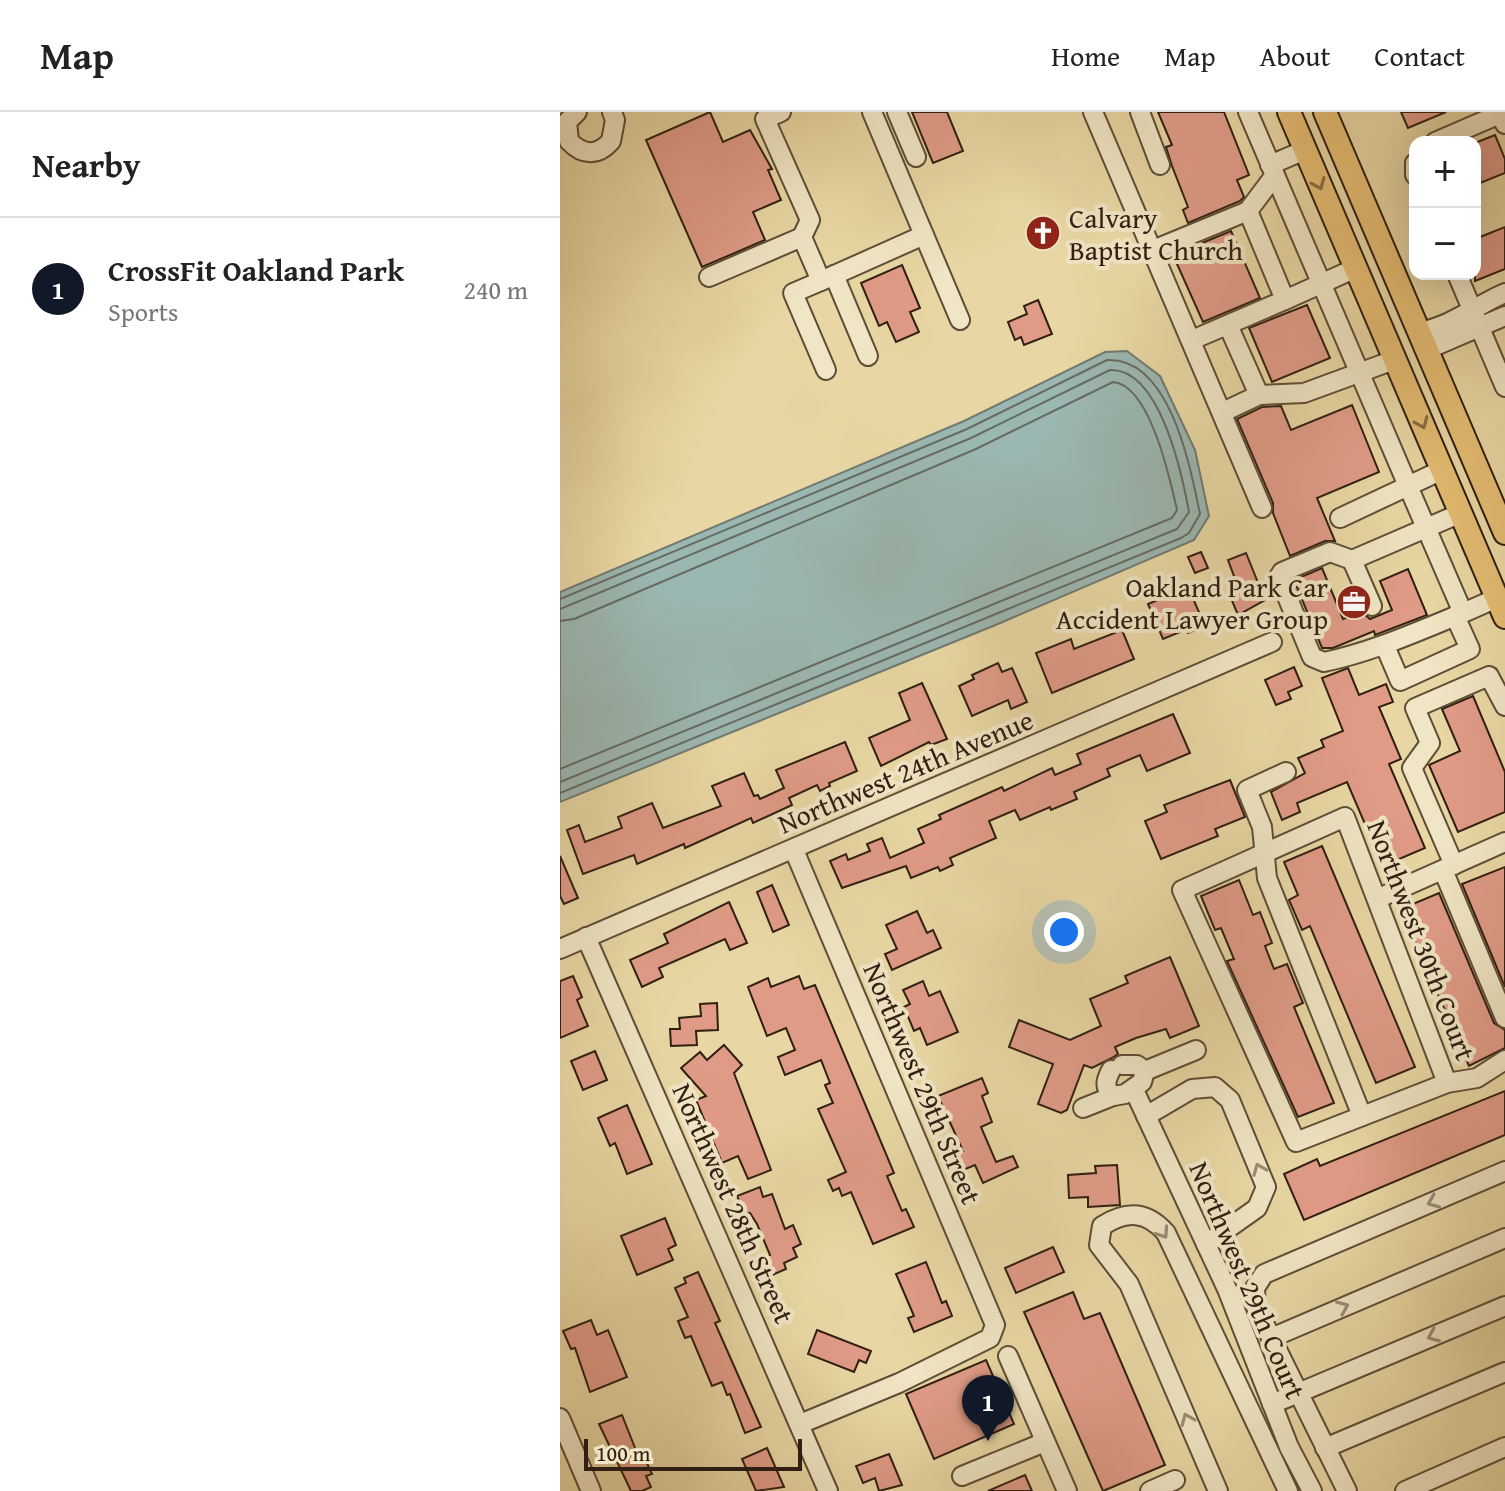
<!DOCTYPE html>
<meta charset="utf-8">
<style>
body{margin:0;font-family:"Gentium Book Plus",serif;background:#f2f2f2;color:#222}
.controls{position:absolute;right:24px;top:24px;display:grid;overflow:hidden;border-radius:16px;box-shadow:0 8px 32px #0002}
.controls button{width:72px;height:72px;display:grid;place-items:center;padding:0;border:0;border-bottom:2px solid #e0e0e0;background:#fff;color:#222;font:40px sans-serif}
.scale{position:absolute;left:24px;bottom:20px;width:218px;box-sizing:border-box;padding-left:8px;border:4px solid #301f12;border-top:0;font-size:22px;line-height:28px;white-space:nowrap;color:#301f12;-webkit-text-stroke:6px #f0e5c4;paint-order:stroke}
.you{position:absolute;left:504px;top:820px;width:28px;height:28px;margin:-20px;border:6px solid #fff;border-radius:50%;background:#1a73e8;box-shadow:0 0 0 12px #1a73e833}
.badge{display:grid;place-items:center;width:52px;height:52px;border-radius:50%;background:#111827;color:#fff;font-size:26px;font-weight:700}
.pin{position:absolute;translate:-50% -66px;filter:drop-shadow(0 2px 4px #0008)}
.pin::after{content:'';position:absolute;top:42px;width:28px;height:24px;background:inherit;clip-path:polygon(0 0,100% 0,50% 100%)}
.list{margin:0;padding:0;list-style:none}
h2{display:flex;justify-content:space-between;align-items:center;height:104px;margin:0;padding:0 32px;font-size:34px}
h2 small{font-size:26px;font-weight:400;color:#767676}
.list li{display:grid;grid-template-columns:52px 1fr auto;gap:24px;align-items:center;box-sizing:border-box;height:144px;padding:0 32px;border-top:2px solid #e0e0e0}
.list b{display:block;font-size:30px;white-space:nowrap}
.list p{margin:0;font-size:26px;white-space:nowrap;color:#767676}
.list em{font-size:26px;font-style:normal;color:#767676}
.map{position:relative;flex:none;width:945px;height:1379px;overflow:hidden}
header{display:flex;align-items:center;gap:48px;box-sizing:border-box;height:112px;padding:0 40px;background:#fff;border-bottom:2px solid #e0e0e0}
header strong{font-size:38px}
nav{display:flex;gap:44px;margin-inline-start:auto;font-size:28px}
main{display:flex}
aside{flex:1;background:#fff}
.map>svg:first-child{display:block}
</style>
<header>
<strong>Map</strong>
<nav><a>Home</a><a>Map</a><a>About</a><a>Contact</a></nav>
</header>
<main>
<aside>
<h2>Nearby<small></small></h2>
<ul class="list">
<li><span class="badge">1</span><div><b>CrossFit Oakland Park</b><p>Sports</p></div><em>240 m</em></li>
</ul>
</aside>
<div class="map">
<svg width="945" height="1379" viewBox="0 0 945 1379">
<rect width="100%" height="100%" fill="#e8d7a4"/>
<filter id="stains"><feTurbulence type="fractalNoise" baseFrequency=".0025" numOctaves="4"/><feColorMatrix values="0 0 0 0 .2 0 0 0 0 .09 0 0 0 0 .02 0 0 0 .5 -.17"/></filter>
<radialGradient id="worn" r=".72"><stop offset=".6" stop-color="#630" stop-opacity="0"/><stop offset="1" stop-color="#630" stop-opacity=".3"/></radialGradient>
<path fill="#9bb7b1" stroke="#707a71" stroke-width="2" d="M 567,239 L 600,264 L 635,338 L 649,404 L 634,428 L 438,512 L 0,690 L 0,480 L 404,309 L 545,240 Z"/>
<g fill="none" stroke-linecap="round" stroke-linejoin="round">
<g stroke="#666b62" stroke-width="2">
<path d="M 0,487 L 407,317 L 547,248 C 610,245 630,354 640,402 L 629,421 L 621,426 L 0,681"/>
<path d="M 0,497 L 411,326 L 550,258 C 600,256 622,362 629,400 L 617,417 L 0,670"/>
<path d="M 0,509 L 14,507 L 416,337 L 553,270 C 590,273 610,367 617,398 L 612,406 L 0,657"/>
</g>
</g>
<g fill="#e09b87" stroke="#301f12" stroke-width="2">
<path d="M 150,0 L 163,30 L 190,18 L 212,57 L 208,58 L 221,88 L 193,100 L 205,128 L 142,155 L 86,28 Z"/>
<path d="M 352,0 L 387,0 L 403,39 L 373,51 Z"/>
<path d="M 598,0 L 664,0 L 689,63 L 677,68 L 684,85 L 680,89 L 628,111 L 623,98 L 628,95 L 612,54 L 606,35 L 612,33 Z"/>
<path d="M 841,0 L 886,0 L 848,16 Z"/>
<path d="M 935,23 L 945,47 L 945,61 L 915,73 L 915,31 Z"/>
<path d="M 945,115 L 945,157 L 915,169 L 915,127 Z"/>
<path d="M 671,119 L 700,186 L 643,210 L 613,143 Z"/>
<path d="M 342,153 L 360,196 L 350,200 L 359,220 L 336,230 L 327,210 L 319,214 L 301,171 Z"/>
<path d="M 478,188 L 492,222 L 464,233 L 461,225 L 455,228 L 448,210 L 467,202 L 464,194 Z"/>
<path d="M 747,193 L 770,246 L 712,270 L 689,216 Z"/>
<path d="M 792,293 L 819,360 L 757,386 L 775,429 L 765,429 L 730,444 L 713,401 L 713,391 L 677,307 L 702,295 L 721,294 L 731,318 Z"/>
<path d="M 641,440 L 648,456 L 635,461 L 628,445 Z"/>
<path d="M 686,441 L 705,488 L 678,503 L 668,479 L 678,475 L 668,448 Z"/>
<path d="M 762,456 L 783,507 L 802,500 L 810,507 L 832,498 L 820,469 L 848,457 L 867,503 L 815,523 L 814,519 L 773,536 L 762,536 L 734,468 Z"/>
<path d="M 628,475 L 645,514 L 628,521 L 627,517 L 603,527 L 588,492 Z"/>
<path d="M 562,518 L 574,547 L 492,581 L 476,541 L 511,527 L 514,537 Z"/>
<path d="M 438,551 L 442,560 L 452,556 L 467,590 L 451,597 L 448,588 L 412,604 L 399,574 L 414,567 L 412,563 Z"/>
<path d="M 734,555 L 742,574 L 728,580 L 731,587 L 716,593 L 705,568 Z"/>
<path d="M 788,556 L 799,583 L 826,572 L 833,590 L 819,595 L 841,647 L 829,652 L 865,736 L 823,754 L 787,670 L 737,691 L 740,700 L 722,708 L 711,680 L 745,661 L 738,646 L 764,635 L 761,628 L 783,619 L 762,566 Z"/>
<path d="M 362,571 L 387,627 L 371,633 L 369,630 L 321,654 L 309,626 L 350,608 L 339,581 Z"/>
<path d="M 913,584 L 945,660 L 945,700 L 898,720 L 869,653 L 900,639 L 882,597 Z"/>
<path d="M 613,602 L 630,641 L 587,659 L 580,643 L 547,657 L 550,664 L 514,680 L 517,687 L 491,698 L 490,695 L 460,708 L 455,698 L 429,709 L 436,726 L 390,746 L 393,753 L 380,759 L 378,755 L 351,766 L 346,754 L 282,776 L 270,749 L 286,742 L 288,748 L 310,739 L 307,732 L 322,726 L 330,746 L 364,731 L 358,717 L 381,707 L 379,703 L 442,675 L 444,679 L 492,656 L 495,663 L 521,652 L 517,642 Z"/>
<path d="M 285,630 L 297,659 L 269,671 L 270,674 L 260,679 L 257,673 L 229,686 L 232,693 L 193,711 L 191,706 L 125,736 L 124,732 L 77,752 L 74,743 L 23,762 L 7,718 L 19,713 L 25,730 L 62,716 L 58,705 L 92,691 L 103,716 L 161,694 L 152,674 L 184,661 L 194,684 L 198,683 L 200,687 L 224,676 L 216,658 Z"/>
<path d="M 670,668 L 685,705 L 655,717 L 658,724 L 601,747 L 585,709 L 607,700 L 604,693 Z"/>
<path d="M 762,734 L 855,955 L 816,971 L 750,814 L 742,818 L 729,788 L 738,783 L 724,750 Z"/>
<path d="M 0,744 L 18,786 L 4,792 L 0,784 Z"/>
<path d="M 945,755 L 945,875 L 902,772 Z"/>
<path d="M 679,768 L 693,803 L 700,800 L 712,831 L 705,834 L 714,857 L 727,852 L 743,891 L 734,895 L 774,991 L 738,1005 L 667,849 L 674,847 L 661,816 L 655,818 L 641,784 Z"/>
<path d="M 212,773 L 229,813 L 213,820 L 197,780 Z"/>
<path d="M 879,781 L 934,911 L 945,918 L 945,936 L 909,954 L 841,797 Z"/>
<path d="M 169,790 L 187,831 L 170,838 L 165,827 L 99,856 L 103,865 L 82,875 L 70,848 L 108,831 L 104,822 Z"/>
<path d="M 357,799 L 367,821 L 373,818 L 381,836 L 332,858 L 325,842 L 337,837 L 326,813 Z"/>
<path d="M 610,845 L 639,914 L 610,926 L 606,917 L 576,926 L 555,935 L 558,942 L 552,946 L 532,956 L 524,953 L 507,998 L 501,1001 L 478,992 L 493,952 L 449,935 L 459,908 L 510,928 L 541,914 L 530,887 L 568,871 L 565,864 Z"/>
<path d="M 13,864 L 22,885 L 17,888 L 28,914 L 0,926 L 0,869 Z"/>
<path d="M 239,864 L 244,877 L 255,873 L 334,1061 L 327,1064 L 342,1099 L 346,1097 L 354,1115 L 313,1132 L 291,1080 L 282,1084 L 279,1076 L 273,1079 L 268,1068 L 286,1060 L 258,997 L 273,991 L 265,973 L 270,971 L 261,948 L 225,963 L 218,945 L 235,938 L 226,916 L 207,924 L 188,875 L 208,866 L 211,875 Z"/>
<path d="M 363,869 L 369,884 L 380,879 L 398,920 L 367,933 L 360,916 L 354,919 L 344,895 L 350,892 L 343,878 Z"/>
<path d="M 157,891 L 158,918 L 136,919 L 137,933 L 111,934 L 110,917 L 120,917 L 119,906 L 141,904 L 140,892 Z"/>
<path d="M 164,933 L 182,953 L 174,961 L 211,1058 L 188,1067 L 178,1044 L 162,1051 L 136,988 L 146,984 L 121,956 L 140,940 L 147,948 Z"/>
<path d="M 35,939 L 47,968 L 23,978 L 11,949 Z"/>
<path d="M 422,966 L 428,981 L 422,984 L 432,1010 L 421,1015 L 436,1050 L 453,1044 L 458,1055 L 423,1071 L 415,1053 L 403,1058 L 396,1042 L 403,1039 L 378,984 Z"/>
<path d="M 945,979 L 945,1023 L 744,1108 L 724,1062 L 757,1047 L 760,1054 Z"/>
<path d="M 67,993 L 92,1052 L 67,1062 L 55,1031 L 50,1034 L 38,1006 Z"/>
<path d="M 557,1053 L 560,1093 L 528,1095 L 528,1085 L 509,1086 L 508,1063 L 536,1061 L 535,1054 Z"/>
<path d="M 200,1075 L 203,1085 L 212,1082 L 225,1117 L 233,1113 L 241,1132 L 233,1136 L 237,1145 L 224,1151 L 226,1157 L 210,1164 L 203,1147 L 210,1143 L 197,1112 L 190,1101 L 185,1103 L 177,1084 Z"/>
<path d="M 105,1106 L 116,1133 L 108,1137 L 113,1148 L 77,1163 L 61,1124 Z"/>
<path d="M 493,1135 L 504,1160 L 456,1181 L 445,1156 Z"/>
<path d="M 366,1150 L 382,1191 L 386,1189 L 392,1204 L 354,1220 L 348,1206 L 354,1204 L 336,1162 Z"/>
<path d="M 138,1160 L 160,1209 L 155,1211 L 201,1315 L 185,1321 L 170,1282 L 167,1283 L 162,1270 L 152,1274 L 131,1224 L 125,1226 L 118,1209 L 128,1205 L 115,1176 L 126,1171 L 124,1166 Z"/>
<path d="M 513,1180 L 524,1207 L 540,1201 L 605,1353 L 543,1379 L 464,1200 Z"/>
<path d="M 31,1208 L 37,1223 L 48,1218 L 67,1265 L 30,1280 L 15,1236 L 11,1237 L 3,1219 Z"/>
<path d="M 257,1218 L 311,1239 L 306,1251 L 299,1248 L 294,1260 L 248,1242 Z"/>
<path d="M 426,1248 L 454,1312 L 374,1347 L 346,1282 Z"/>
<path d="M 62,1303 L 81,1351 L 86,1349 L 92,1362 L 86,1364 L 91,1375 L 82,1379 L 71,1379 L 39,1312 Z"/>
<path d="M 207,1336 L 224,1375 L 196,1379 L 182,1347 Z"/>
<path d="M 329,1342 L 342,1373 L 319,1379 L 315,1366 L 303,1371 L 296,1354 Z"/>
<path d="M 465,1363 L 472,1379 L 428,1379 Z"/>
</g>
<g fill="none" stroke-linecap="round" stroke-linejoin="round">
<g stroke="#5e4d36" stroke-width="22">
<g id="minor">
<path d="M 17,0 L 7,10 L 9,29 C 23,44 38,44 51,29 L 55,8 L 52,0"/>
<path d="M 221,0 L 205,7 L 250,108 L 242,125 L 261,169 L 364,123 L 312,0"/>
<path d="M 337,0 L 356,45"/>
<path d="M 533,0 L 702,396"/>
<path d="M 580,0 L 600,53"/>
<path d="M 688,0 L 848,374 L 780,406"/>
<path d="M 875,30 L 940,2 L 945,12"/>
<path d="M 855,51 L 855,63"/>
<path d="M 710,53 L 745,38"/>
<path d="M 715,63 L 688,99 L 725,188 L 796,156"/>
<path d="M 364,123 L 400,208"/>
<path d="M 593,138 L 688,99"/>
<path d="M 897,162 L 945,275"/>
<path d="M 274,163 L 308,244"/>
<path d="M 149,165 L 242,125"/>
<path d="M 261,169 L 233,181 L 266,258"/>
<path d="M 668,213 L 699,283"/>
<path d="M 859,220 C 892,214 915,194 945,181"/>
<path d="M 632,228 L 725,188"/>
<path d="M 866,238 L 945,204"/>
<path d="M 663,300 L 699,283 L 744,281 L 834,248"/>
<path d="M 882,358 L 848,374 L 903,501 L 937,486"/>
<path d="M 792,448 L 770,440 L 722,460 L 719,465 L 752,545 L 764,550 C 812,540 856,520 903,501"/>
<path d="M 812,494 L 792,448 L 901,401"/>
<path d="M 825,534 L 840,569 L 910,537 L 895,504"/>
<path d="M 726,660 L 687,678 L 702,715 L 707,766 L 802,1004"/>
<path d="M 234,738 L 435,1213 L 430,1226 L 339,1271 L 240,1312"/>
<path d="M 894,753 L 852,656 L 870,631 L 855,596 L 929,564 L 945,594"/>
<path d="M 883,758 L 945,906"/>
<path d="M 819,786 L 945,730"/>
<path d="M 26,825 L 268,1379"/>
<path d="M 0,837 L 712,530"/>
<path d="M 551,958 C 546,968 543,975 553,984 L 565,982 L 582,970 L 585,959 L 577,953 L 562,953"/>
<path d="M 585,959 L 636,938"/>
<path d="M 887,971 L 785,705 L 622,778 L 736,1030 L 887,971 L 917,966 L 945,948"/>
<path d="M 574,978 L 667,1177 L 729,1335 L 752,1379"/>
<path d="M 523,996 L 553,984"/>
<path d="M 586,1004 L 632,977 L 655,975 L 670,988 L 706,1075 L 697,1096 L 646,1132"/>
<path d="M 711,1226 L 945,1126"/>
<path d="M 448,1244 L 507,1379"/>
<path d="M 712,1292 L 945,1194"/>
<path d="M 0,1306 L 31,1379"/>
<path d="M 765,1336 L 945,1260"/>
<path d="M 402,1364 L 485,1330"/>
<path d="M 590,1379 L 615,1368"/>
<path d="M 658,1379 L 569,1172 L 539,1133 L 542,1114 C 567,1098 587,1099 606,1121 L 728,1379"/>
<path d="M 787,1379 L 696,1195 L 695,1176 L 704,1162 L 945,1059"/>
<path d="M 845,1379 L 945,1335"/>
</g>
</g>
<g stroke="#301f12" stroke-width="26">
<g id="major">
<path d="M 729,0 L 945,505"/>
<path d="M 765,0 L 945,421"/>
</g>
</g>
<use href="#minor" stroke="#f0e5c4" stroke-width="18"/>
<use href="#major" stroke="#e4bc72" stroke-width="22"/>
</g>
<defs><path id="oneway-chevron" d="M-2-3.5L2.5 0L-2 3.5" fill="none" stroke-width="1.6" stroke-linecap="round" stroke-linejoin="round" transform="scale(2)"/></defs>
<g stroke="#8a6e42">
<use href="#oneway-chevron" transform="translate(759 72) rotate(67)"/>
<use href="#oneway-chevron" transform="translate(862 311) rotate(67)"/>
</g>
<g stroke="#9a8c74">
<use href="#oneway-chevron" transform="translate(699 1057) rotate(-112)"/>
<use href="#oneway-chevron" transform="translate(873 1090) rotate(157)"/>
<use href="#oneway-chevron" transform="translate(603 1121) rotate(56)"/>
<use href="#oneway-chevron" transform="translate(783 1195) rotate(-23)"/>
<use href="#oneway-chevron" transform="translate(873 1224) rotate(157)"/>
<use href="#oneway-chevron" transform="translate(627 1307) rotate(-113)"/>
</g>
<defs>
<g id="church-disc" transform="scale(1.8)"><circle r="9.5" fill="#8f2418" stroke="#f0e5c4"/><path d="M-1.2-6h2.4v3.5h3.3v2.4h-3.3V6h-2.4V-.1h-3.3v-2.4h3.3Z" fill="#fff"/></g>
<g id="office-disc" transform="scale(1.8)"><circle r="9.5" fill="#8f2418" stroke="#f0e5c4"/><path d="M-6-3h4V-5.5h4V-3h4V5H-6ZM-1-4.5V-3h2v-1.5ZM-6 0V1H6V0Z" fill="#fff"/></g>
</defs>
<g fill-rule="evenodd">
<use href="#church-disc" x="483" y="121"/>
<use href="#office-disc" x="794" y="490"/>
</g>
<g text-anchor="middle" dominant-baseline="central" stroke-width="8" stroke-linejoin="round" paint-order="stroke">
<g font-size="28" fill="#301f12" stroke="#f0e5c4" text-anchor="start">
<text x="509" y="105">Calvary<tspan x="509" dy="32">Baptist Church</tspan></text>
<text x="768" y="474" text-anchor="end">Oakland Park Car<tspan x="768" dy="32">Accident Lawyer Group</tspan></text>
</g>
<g font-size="28" fill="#301f12" stroke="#f0e5c4">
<text transform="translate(345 659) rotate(-23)">Northwest 24th Avenue</text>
<text transform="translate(862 828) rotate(69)">Northwest 30th Court</text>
<text transform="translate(363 971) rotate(67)">Northwest 29th Street</text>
<text transform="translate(174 1091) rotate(66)">Northwest 28th Street</text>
<text transform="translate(688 1168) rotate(67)">Northwest 29th Court</text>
</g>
</g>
<rect width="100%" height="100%" filter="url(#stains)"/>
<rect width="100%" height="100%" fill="url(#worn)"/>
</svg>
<div class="controls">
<button>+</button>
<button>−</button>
</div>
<div class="scale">100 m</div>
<div class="you"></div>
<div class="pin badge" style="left:428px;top:1329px">1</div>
</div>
</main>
